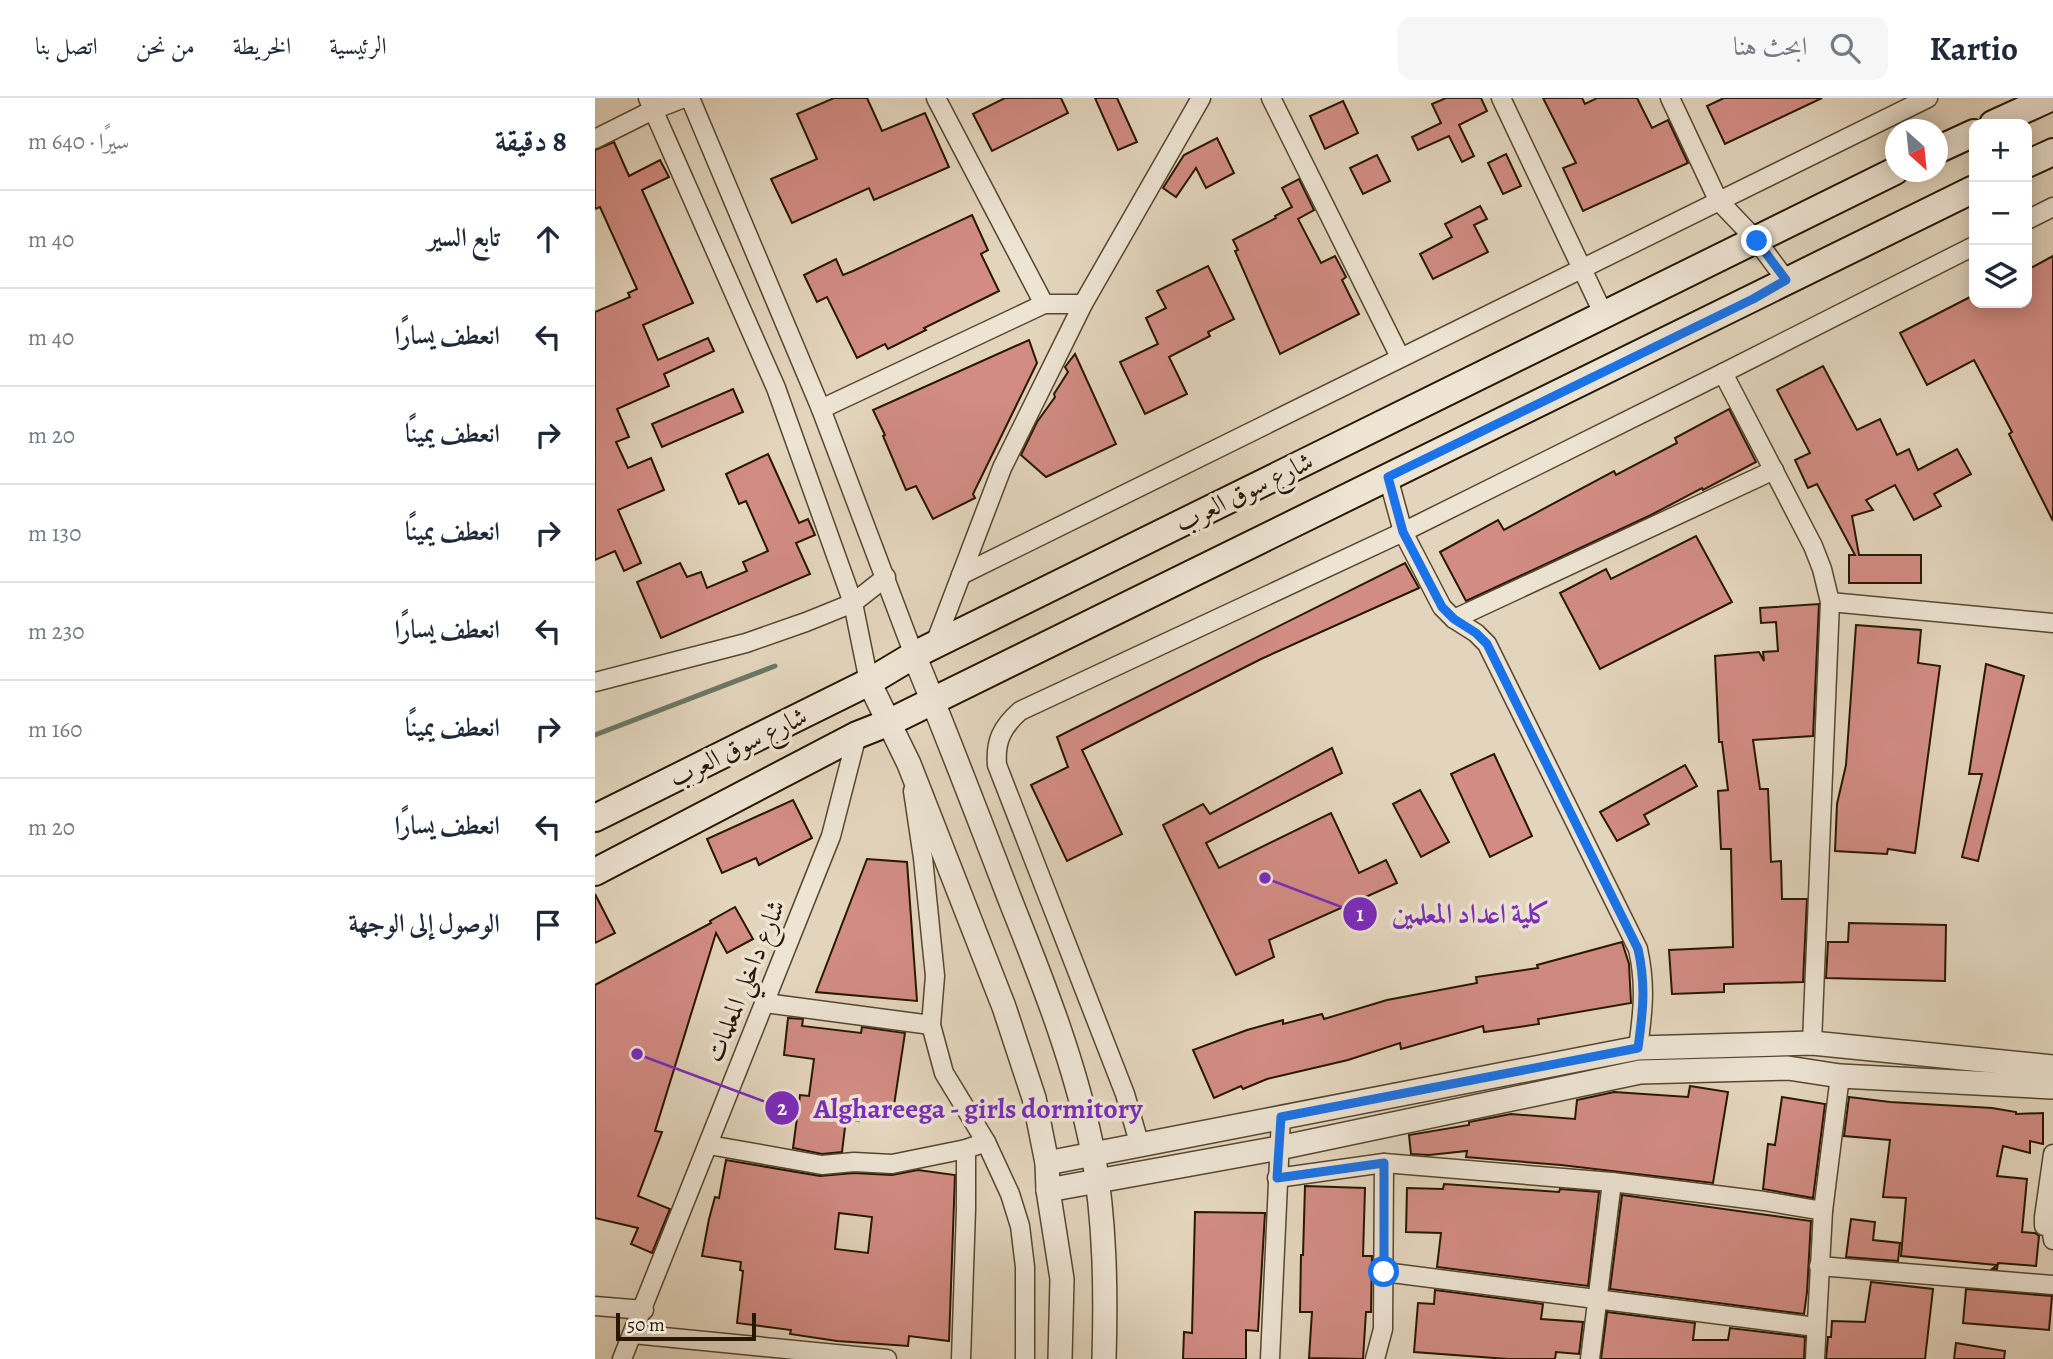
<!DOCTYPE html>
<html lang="ar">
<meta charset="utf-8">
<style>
body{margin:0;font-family:Alegreya,Amiri,serif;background:#f6f6f7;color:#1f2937;direction:rtl}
.controls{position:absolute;right:21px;top:21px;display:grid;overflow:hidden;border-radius:14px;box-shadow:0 4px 18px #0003}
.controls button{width:63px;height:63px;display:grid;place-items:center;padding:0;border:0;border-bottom:2px solid #e0e1e3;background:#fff;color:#1f2937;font:35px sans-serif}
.compass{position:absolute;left:1290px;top:21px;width:63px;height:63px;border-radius:50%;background:#fff;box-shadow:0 4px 18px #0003;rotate:153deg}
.scale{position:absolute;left:21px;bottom:18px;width:140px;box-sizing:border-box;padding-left:7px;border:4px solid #271600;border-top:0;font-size:19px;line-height:24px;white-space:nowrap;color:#271600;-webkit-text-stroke:5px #ede4d4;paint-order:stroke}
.stop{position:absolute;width:21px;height:21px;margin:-16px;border:5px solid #1a73e8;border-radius:50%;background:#fff}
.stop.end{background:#1a73e8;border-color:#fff;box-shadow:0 2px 7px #0008}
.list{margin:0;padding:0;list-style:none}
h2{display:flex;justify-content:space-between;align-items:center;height:91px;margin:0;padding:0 28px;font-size:30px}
h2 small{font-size:23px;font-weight:400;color:#747a83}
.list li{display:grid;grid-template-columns:46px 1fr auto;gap:21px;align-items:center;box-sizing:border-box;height:98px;padding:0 28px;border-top:2px solid #e0e1e3}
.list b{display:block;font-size:26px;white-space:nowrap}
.list em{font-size:23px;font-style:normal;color:#747a83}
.icon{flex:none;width:38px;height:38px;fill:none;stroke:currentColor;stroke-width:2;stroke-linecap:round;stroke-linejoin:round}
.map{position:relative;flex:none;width:1458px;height:1261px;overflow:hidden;direction:ltr}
header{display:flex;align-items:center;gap:42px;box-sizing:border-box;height:98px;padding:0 35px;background:#fff;border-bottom:2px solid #e0e1e3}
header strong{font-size:33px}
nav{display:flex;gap:38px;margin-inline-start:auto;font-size:24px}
.search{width:490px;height:63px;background:#f6f6f7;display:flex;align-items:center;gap:18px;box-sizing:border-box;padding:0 24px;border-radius:14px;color:#747a83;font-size:26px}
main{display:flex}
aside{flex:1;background:#fff}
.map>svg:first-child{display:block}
</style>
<header>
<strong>Kartio</strong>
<div class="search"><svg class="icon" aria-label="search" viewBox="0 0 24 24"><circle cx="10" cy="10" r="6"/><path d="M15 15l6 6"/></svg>ابحث هنا</div>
<nav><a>الرئيسية</a><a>الخريطة</a><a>من نحن</a><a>اتصل بنا</a></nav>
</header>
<main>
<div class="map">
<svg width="1458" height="1261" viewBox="0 0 1458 1261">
<rect width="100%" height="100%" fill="#e3d5bd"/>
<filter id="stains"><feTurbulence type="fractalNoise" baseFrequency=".00286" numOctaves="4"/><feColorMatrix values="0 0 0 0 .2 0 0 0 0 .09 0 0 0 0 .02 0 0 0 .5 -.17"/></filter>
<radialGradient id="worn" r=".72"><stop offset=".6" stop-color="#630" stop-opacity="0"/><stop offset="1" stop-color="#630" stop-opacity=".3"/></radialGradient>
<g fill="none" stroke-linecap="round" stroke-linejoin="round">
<path stroke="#6a7866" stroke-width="5" d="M 0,637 L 180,568"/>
</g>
<g fill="#d28c83" stroke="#271600" stroke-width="2" fill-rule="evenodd">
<path d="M 239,0 L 272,0 L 287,33 L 330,15 L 354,69 L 279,102 L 274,90 L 197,125 L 176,81 L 222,61 L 202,16 Z"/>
<path d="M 410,0 L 466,0 L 473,15 L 397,53 L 378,16 Z"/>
<path d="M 500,0 L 522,0 L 542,44 L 523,52 Z"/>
<path d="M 851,0 L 886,0 L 892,13 L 864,27 L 879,58 L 867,64 L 854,38 L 823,52 L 817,39 L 846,25 L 837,6 Z"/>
<path d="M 948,0 L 987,0 L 990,6 L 1002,0 L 1042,0 L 1057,30 L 1073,22 L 1093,65 L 988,113 L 968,70 L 981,65 Z"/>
<path d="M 1129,0 L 1227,0 L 1130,46 L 1112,8 Z"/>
<path d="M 748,3 L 763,35 L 730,51 L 715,18 Z"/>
<path d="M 622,40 L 639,75 L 611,90 L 601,70 L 581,99 L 568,90 L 589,57 Z"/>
<path d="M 19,44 L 34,78 L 65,62 L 74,79 L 47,92 L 98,205 L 48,227 L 63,262 L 113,240 L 119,253 L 69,276 L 74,288 L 22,311 L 34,339 L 21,344 L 33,370 L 56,360 L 69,392 L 23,412 L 46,465 L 29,473 L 20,453 L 0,462 L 0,214 L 35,199 L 33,195 L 42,191 L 5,109 L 0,111 L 0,52 Z"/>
<path d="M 911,56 L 926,88 L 908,96 L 893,65 Z"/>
<path d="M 782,57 L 795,83 L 768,96 L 755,70 Z"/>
<path d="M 704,81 L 719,112 L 703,121 L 726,165 L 740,158 L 751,179 L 747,182 L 764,216 L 685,256 L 640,153 L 643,152 L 638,142 L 681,120 L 680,118 L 697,109 L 687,90 Z"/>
<path d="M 885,108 L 892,121 L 879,127 L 893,154 L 838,181 L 825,156 L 857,139 L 850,126 Z"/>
<path d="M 377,117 L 393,152 L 386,156 L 404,193 L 329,230 L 331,232 L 293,251 L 290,246 L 262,260 L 232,199 L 222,204 L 209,177 L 241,161 L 248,177 L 258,173 Z"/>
<path d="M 1458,158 L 1458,423 L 1414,336 L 1417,334 L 1379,262 L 1332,287 L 1305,235 L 1379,197 L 1379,205 L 1432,205 L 1432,172 Z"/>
<path d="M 613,168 L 639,221 L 613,234 L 615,238 L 574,259 L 592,296 L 550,316 L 525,264 L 563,246 L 551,220 L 571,210 L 562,193 Z"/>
<path d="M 434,242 L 442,265 L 378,396 L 380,400 L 338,421 L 321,388 L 311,392 L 288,338 L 290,337 L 278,312 Z"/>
<path d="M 480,256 L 521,346 L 451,379 L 426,357 L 442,324 L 460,299 L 459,296 L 473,274 L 470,269 Z"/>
<path d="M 1228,268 L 1262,332 L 1285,321 L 1302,357 L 1314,351 L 1323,372 L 1362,351 L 1376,376 L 1339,396 L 1346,408 L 1319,422 L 1300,387 L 1271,402 L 1278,412 L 1257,418 L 1264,457 L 1326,457 L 1326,485 L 1254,485 L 1254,457 L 1260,457 L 1222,386 L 1213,390 L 1200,362 L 1215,355 L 1182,292 Z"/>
<path d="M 138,291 L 148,314 L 67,349 L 57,326 Z"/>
<path d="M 1134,311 L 1161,364 L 1108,392 L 1107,390 L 1056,417 L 871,503 L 845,454 L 903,422 L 909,432 L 1019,373 L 1021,377 L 1082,345 L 1080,340 Z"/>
<path d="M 173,356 L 204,425 L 213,421 L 220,437 L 201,445 L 215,476 L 66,540 L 42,484 L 85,465 L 92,479 L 106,474 L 112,490 L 152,473 L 148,464 L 173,453 L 151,403 L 144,406 L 131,376 Z"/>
<path d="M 1101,438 L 1137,504 L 1005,571 L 965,495 L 1011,471 L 1016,481 Z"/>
<path d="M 810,465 L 824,490 L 666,561 L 487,652 L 527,736 L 472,763 L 436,687 L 473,669 L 462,639 Z"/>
<path d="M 1224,506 L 1218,638 L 1158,642 L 1165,691 L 1173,691 L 1176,764 L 1186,763 L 1187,801 L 1212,801 L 1208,884 L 1129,886 L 1129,894 L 1077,896 L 1074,852 L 1138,849 L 1136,751 L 1126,751 L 1123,693 L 1133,692 L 1127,644 L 1124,644 L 1120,558 L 1164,554 L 1169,563 L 1168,554 L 1183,553 L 1181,524 L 1166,525 L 1165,510 Z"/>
<path d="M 1261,527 L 1326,532 L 1323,565 L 1345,568 L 1320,755 L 1293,751 L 1292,756 L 1240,753 L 1242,706 L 1251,667 Z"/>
<path d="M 1391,566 L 1429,578 L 1383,763 L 1367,759 L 1387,676 L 1374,676 Z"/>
<path d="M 737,650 L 747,675 L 611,745 L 624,770 L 736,715 L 764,775 L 791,762 L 802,785 L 674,842 L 679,859 L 641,877 L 568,727 L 608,706 L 615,716 Z"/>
<path d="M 899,656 L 937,738 L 895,759 L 856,676 Z"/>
<path d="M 1090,667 L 1102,688 L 1049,717 L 1054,726 L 1022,743 L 1005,714 Z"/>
<path d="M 825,692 L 854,744 L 826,759 L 798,706 Z"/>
<path d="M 198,702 L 217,740 L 164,767 L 161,760 L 127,775 L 112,741 Z"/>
<path d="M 272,761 L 312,764 L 322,903 L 221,894 Z"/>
<path d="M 0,796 L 20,835 L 0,845 Z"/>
<path d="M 140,809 L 158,841 L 132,855 L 121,835 L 60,1033 L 67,1034 L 43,1098 L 75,1111 L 57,1155 L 36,1146 L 43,1130 L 0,1120 L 0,887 L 116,825 L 115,823 Z"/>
<path d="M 1254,825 L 1351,827 L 1350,883 L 1231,880 L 1233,844 L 1253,844 Z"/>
<path d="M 1027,844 L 1034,866 L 1036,905 L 943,921 L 944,926 L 889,934 L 888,928 L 806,951 L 805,945 L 753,962 L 672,981 L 648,991 L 646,988 L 619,1000 L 598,952 L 652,932 L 688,922 L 688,926 L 727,916 L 729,921 L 792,902 L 882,885 L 881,879 L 943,870 L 942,867 Z"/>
<path d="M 193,920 L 208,921 L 207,928 L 266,935 L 267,929 L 310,935 L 298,1014 L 266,1010 L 264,1023 L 251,1021 L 247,1054 L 227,1056 L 198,1050 L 205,997 L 214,998 L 219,961 L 189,957 Z"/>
<path d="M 1095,988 L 1133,994 L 1118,1085 L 966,1067 L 871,1059 L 872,1053 L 834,1057 L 816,1056 L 814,1037 L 874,1027 L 874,1024 L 916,1016 L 980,1021 L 982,1002 L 1019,994 L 1093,999 Z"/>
<path d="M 1187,999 L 1230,1006 L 1218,1100 L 1168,1091 L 1173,1046 L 1180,1047 Z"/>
<path d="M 1254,999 L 1295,1004 L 1397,1010 L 1421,1014 L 1421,1016 L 1448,1015 L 1448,1046 L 1435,1043 L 1435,1055 L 1408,1048 L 1402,1078 L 1432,1081 L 1427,1134 L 1440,1135 L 1444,1138 L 1441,1168 L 1403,1165 L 1402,1171 L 1397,1171 L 1402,1167 L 1306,1158 L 1311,1100 L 1288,1099 L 1295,1042 L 1249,1038 Z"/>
<path d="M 131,1062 L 225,1078 L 259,1075 L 297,1077 L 323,1072 L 360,1077 L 354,1243 L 314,1238 L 313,1248 L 242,1243 L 195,1236 L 196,1232 L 142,1225 L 148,1173 L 145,1172 L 146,1164 L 107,1158 L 114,1121 L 120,1099 L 124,1100 ZM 244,1115 L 277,1119 L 273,1155 L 240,1151 Z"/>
<path d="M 849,1086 L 964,1094 L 965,1091 L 1004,1094 L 993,1188 L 842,1169 L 846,1135 L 811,1134 L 812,1090 L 848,1091 Z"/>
<path d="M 710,1088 L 770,1090 L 768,1158 L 777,1158 L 776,1214 L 771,1214 L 768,1261 L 714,1260 L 717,1214 L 705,1214 L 706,1157 L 708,1157 Z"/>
<path d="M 1027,1097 L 1216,1123 L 1212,1194 L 1209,1216 L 1015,1191 Z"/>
<path d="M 600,1114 L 670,1115 L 663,1233 L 651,1232 L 651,1261 L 588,1261 L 589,1234 L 597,1235 Z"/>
<path d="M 1256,1121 L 1280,1124 L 1278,1142 L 1305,1145 L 1303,1163 L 1251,1159 Z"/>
<path d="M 1276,1184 L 1338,1191 L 1330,1261 L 1231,1261 L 1233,1239 L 1236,1239 L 1237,1223 L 1270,1224 Z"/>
<path d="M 1371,1191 L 1457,1198 L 1454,1232 L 1368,1225 Z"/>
<path d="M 840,1192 L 948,1206 L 946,1221 L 988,1224 L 984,1256 L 961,1254 L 960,1261 L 913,1261 L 819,1254 L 823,1205 L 839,1206 Z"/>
<path d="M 1012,1214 L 1100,1225 L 1098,1242 L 1133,1242 L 1135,1230 L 1210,1239 L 1209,1261 L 1006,1261 Z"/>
<path d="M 1361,1245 L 1410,1253 L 1409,1261 L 1359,1261 Z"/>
</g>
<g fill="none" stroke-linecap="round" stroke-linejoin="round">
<g stroke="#56462f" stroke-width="21">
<g id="minor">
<path d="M 53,0 L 181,290 L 258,505 L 274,584"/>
<path d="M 95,0 L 226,311 L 319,557"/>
<path d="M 341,0 L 449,206"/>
<path d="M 676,0 L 805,259"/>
<path d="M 906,0 L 1008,215"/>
<path d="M 1075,0 L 1123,102 L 1162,143 L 1191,182"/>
<path d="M 0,41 L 58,12 L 89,0"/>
<path d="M 1432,122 L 1458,109"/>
<path d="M 1128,275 L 1218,448 L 1227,471 L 1235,504 L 1217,945"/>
<path d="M 226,311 L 449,206 L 488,206"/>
<path d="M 793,379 L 808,434 L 847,509 L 859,521 L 881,535 L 892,546 L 1043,851 C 1051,887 1048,913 1043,950"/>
<path d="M 366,477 L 1333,0"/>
<path d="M 1235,504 L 1458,525"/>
<path d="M 859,521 L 1179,372"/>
<path d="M 339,548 L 407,370 L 488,206 L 606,0"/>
<path d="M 0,584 L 151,545 L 211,524 L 258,505 L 291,479"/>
<path d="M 318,693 L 328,760 L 340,878 L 336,927 L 349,975 L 391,1044 L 415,1096 L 425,1128 L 430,1169 L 430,1261"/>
<path d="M 170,905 L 336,927"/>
<path d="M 114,1047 L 227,1067 L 259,1064 L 297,1066 L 371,1051 L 391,1044"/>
<path d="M 545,1048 L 530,996 L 402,667 C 400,643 407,629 425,613 L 808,434 L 1128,275 L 1379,148"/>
<path d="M 1458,1056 L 1449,1119 L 1449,1128 L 1456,1128 L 1458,1142"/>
<path d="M 682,1080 L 789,1065 L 1017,1084 L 1169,1103 L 1228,1113"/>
<path d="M 1224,1168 L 1458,1187"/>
<path d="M 789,1174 L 1221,1229"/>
<path d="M 0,1208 L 49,1212"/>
<path d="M 38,1236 L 292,1261"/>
<path d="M 27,1261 L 236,738 L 262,637"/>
<path d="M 366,1261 L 371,1111 L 371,1051"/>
<path d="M 675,1261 L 686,1019"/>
<path d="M 780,1261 L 788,1231 L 789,1065"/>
<path d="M 995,1261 L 1017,1084"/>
<path d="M 1220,1261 L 1228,1113 L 1245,978"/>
</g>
</g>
<g stroke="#56462f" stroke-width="26">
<g id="tertiary">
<path d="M 319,557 C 352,637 383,718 414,799 C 447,882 481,966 498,1055 C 510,1123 511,1192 509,1261"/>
<path d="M 274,584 L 314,666 L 409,909 L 439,1000 L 452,1065 L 453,1092 L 467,1181 L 465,1261"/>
<path d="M 452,1065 L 1043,950 L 1217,945 L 1458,969"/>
<path d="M 453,1092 L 684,1050 L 1045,974 L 1193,970 L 1245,978 L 1458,989"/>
</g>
</g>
<g stroke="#271600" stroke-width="30">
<g id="secondary">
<path d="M 1398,26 L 1455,0"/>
<path d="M 1342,52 L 1379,35"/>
<path d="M 1432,66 L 1458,54"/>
<path d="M 0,720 L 274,584 L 319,557 L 1300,73"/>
<path d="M 0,774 L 262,637 L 295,624 L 1379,91"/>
</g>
</g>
<use href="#minor" stroke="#ede4d4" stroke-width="18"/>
<use href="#tertiary" stroke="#ede4d4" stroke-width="23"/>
<use href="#secondary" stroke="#ede4d4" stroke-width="26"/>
</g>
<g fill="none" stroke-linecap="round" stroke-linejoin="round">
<path stroke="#1a73e8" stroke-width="9" d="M 789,1174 L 789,1065 L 682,1080 L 686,1019 L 1043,950 C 1048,913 1051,887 1043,851 L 892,546 L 881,535 L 859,521 L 847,509 L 808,434 L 793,379 L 1158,201 L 1191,182 L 1162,143"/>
</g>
<g text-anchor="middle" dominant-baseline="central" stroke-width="7" stroke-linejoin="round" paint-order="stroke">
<g font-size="26" fill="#271600" stroke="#ede4d4">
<text transform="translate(649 394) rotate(-26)">شارع سوق العرب</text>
<text transform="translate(143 649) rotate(-26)">شارع سوق العرب</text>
<text transform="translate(150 883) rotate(-68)">شارع داخلي المعلمات</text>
</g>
</g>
<path fill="none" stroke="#7b2cbf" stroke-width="2.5" d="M670 780L765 816M42 956L187 1010"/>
<g fill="#7b2cbf" stroke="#ede4d4" stroke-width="2.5">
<circle cx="670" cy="780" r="7"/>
<circle cx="42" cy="956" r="7"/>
<circle cx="765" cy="816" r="18"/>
<circle cx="187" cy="1010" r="18"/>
</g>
<g font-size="21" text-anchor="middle" font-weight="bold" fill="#fff">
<text x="765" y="823">1</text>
<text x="187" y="1017">2</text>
</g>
<g font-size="28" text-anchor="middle" font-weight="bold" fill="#7b2cbf" stroke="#ede4d4" stroke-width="7" stroke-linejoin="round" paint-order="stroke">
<text x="876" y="825">كلية اعداد المعلمين</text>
<text x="383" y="1020">Alghareega - girls dormitory</text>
</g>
<rect width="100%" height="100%" filter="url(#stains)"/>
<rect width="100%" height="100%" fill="url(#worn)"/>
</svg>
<div class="controls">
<button>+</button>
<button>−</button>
<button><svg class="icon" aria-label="layers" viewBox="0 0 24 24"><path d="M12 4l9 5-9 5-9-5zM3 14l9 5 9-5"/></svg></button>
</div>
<svg class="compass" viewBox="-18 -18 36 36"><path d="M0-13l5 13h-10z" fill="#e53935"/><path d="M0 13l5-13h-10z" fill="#747a83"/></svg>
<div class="scale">50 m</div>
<div class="stop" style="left:789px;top:1174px"></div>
<div class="stop end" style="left:1162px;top:143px"></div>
</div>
<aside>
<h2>8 دقيقة<small>سيرًا · 640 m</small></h2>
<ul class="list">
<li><svg class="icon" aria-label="ahead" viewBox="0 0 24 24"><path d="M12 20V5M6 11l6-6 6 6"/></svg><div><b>تابع السير</b></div><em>40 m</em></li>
<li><svg class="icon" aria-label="left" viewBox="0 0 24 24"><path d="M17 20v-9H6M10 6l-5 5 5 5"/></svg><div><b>انعطف يسارًا</b></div><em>40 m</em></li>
<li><svg class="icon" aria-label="right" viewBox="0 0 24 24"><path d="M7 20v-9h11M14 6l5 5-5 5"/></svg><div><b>انعطف يمينًا</b></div><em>20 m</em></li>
<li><svg class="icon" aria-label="right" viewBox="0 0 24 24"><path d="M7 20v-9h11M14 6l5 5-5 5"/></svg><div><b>انعطف يمينًا</b></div><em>130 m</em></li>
<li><svg class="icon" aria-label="left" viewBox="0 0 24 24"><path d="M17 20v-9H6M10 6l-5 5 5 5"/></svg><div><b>انعطف يسارًا</b></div><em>230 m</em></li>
<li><svg class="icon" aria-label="right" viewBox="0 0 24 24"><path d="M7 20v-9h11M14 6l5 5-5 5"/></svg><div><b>انعطف يمينًا</b></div><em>160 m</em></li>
<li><svg class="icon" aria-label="left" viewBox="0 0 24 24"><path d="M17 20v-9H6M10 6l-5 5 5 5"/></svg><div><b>انعطف يسارًا</b></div><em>20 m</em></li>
<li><svg class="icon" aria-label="arrive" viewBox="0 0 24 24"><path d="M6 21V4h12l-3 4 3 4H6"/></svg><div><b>الوصول إلى الوجهة</b></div></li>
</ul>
</aside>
</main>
